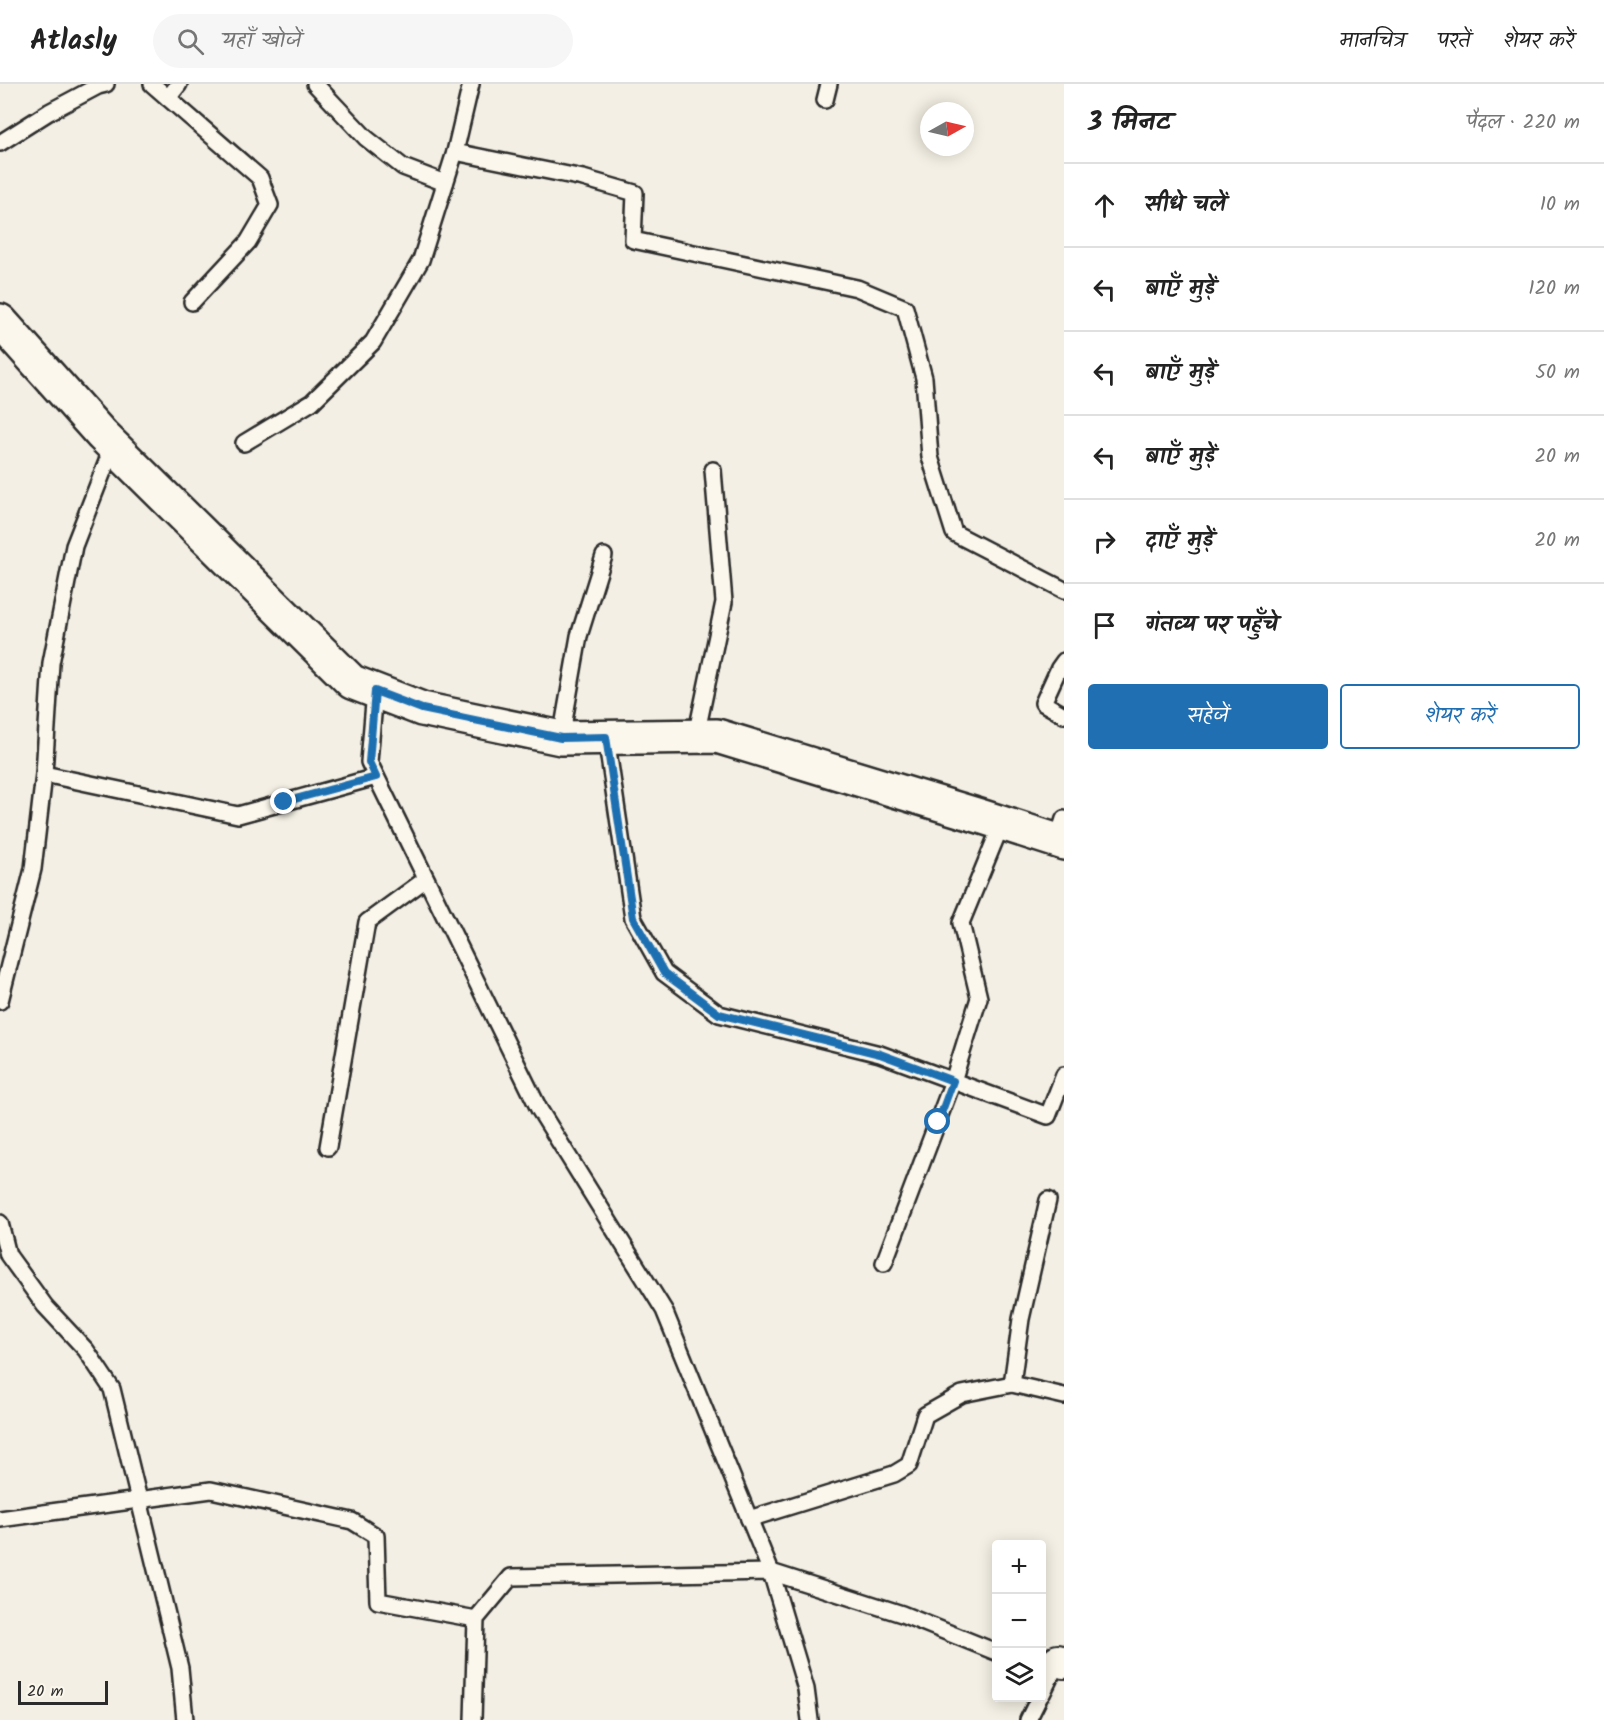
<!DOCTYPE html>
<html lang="hi">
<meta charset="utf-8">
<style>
body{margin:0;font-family:Kalam,"Playpen Sans Deva",sans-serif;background:#f6f6f6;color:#222}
.controls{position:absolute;right:18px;bottom:18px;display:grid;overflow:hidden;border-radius:6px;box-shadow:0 3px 15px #0003}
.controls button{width:54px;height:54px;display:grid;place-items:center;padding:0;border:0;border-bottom:2px solid #e0e0e0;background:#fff;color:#222;font:30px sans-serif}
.compass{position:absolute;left:920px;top:18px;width:54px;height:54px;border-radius:50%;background:#fff;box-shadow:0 3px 15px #0003;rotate:82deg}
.scale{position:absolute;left:18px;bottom:15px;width:90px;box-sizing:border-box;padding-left:6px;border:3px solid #2b2b2b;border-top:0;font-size:16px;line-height:21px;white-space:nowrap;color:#2b2b2b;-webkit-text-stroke:4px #fbf7ec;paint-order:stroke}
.stop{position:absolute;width:18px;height:18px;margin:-14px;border:4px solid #1f6fb2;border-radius:50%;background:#fff}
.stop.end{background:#1f6fb2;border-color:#fff;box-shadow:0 2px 6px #0008}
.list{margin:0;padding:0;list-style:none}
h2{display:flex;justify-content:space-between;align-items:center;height:78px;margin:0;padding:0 24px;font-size:26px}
h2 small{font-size:20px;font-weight:400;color:#767676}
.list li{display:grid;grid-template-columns:39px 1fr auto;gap:18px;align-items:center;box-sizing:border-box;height:84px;padding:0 24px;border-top:2px solid #e0e0e0}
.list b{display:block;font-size:22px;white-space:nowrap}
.list em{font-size:20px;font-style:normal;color:#767676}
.actions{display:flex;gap:12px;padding:18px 24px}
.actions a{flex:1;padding:14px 0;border:2px solid #1f6fb2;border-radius:6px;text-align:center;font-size:21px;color:#1f6fb2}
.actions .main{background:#1f6fb2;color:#fff}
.icon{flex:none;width:33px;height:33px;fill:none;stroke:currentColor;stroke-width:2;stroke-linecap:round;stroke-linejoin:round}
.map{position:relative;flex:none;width:1064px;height:1636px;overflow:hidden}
header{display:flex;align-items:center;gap:36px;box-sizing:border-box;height:84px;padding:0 30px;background:#fff;border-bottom:2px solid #e0e0e0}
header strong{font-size:28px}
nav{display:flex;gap:33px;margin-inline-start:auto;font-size:21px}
.search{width:420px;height:54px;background:#f6f6f6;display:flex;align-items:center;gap:15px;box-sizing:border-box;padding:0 21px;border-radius:33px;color:#767676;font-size:22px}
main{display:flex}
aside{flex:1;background:#fff}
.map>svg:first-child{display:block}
</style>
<header>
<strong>Atlasly</strong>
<div class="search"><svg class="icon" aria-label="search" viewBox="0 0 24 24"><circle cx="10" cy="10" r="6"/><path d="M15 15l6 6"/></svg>यहाँ खोजें</div>
<nav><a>मानचित्र</a><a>परतें</a><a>शेयर करें</a></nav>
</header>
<main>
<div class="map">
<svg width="1064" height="1636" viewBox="0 0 1064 1636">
<rect width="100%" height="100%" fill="#f3efe4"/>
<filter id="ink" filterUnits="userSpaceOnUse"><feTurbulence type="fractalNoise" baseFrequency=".0167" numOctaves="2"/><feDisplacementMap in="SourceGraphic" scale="12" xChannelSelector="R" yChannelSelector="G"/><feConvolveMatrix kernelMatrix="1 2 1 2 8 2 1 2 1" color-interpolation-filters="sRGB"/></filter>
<g filter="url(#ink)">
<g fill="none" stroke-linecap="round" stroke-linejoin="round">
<g stroke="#2b2b2b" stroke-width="20">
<g id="service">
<path d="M 152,0 L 260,94 L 270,121 L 248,158 L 192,218"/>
<path d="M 315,0 L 366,54 L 403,83 L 445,99"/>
<path d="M 168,14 L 179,0"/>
<path d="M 825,16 L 829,0"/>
<path d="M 0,59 L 49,28 L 98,2 L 106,0"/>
<path d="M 455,68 L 583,94 L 635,109 L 633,156 L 857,204 L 905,224 L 924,294 L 930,373 L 954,449 L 1064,506"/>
<path d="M 244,359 L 312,318 L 373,258 L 421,176 L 455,68 L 471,0"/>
<path d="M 1064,577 L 1059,584 L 1043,619 L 1064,631"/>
<path d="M 375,607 L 369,678 L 539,1025 L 664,1226 L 771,1488 L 806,1605 L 810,1636"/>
<path d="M 696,652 L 724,518 L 713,386"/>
<path d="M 606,653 L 633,834 L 664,889 L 719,930 L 880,970 L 1048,1032 L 1064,991"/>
<path d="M 561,654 L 579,552 L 604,472"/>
<path d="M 44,690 L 238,731 L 376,693"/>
<path d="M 1057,757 L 1064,735"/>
<path d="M 0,917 L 33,785 L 44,690 L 51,579 L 74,462 L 113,362"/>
<path d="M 328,1063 L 367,838 L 426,795"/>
<path d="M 0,1139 L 8,1171 L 45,1222 L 86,1266 L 112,1305 L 180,1584 L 185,1636"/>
<path d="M 884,1179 L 953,997 L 979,914 L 961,839 L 1002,739"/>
<path d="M 1012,1300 L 1021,1235 L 1048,1116"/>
<path d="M 0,1435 L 211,1406 L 352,1437 L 376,1452 L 378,1517 L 476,1535"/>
<path d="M 749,1435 L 894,1390 L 909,1381 L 925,1331 L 962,1310 L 1012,1300 L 1064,1312"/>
<path d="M 1042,1610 L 1060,1573"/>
<path d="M 473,1636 L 476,1535 L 511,1493 L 771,1488 L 902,1530 L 996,1568"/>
<path d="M 1028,1636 L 1039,1614"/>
</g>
</g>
<g stroke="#2b2b2b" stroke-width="34">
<path id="minor" d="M 1058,1576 L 1064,1579"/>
</g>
<g stroke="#2b2b2b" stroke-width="38">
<path id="tertiary" d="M 0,237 L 102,351 L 352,598 L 422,625 L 561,654 L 717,652 L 983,733 L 1064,759"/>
</g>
<use href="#service" stroke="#fbf7ec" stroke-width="15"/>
<use href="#minor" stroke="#fbf7ec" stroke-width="30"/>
<use href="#tertiary" stroke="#fbf7ec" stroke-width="33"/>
</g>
</g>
<g fill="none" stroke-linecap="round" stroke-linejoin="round" filter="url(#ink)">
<path stroke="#1f6fb2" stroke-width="8" d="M 284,718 L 376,693 L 369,678 L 375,607 L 422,625 L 561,654 L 606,653 L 633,834 L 664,889 L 719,930 L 880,970 L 953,997 L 938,1038"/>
</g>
</svg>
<div class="controls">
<button>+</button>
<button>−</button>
<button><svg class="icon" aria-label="layers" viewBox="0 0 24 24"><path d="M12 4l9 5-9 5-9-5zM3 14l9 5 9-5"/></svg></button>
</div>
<svg class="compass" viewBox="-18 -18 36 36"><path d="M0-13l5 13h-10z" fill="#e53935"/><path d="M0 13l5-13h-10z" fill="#767676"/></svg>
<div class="scale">20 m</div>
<div class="stop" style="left:938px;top:1038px"></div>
<div class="stop end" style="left:284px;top:718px"></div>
</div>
<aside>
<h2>3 मिनट<small>पैदल · 220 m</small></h2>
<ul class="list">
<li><svg class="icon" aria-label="ahead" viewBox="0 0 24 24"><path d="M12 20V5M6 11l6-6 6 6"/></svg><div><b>सीधे चलें</b></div><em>10 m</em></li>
<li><svg class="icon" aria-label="left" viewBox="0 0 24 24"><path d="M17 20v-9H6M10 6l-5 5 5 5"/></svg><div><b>बाएँ मुड़ें</b></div><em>120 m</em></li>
<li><svg class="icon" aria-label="left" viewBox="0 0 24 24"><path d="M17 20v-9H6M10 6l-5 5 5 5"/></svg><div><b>बाएँ मुड़ें</b></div><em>50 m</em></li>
<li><svg class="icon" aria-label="left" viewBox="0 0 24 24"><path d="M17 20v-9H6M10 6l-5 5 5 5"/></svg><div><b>बाएँ मुड़ें</b></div><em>20 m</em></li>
<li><svg class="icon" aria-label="right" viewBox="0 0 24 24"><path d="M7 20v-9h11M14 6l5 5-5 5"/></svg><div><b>दाएँ मुड़ें</b></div><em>20 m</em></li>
<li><svg class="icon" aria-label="arrive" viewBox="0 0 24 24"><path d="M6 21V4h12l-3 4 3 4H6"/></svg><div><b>गंतव्य पर पहुँचे</b></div></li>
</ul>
<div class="actions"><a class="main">सहेजें</a><a>शेयर करें</a></div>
</aside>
</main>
